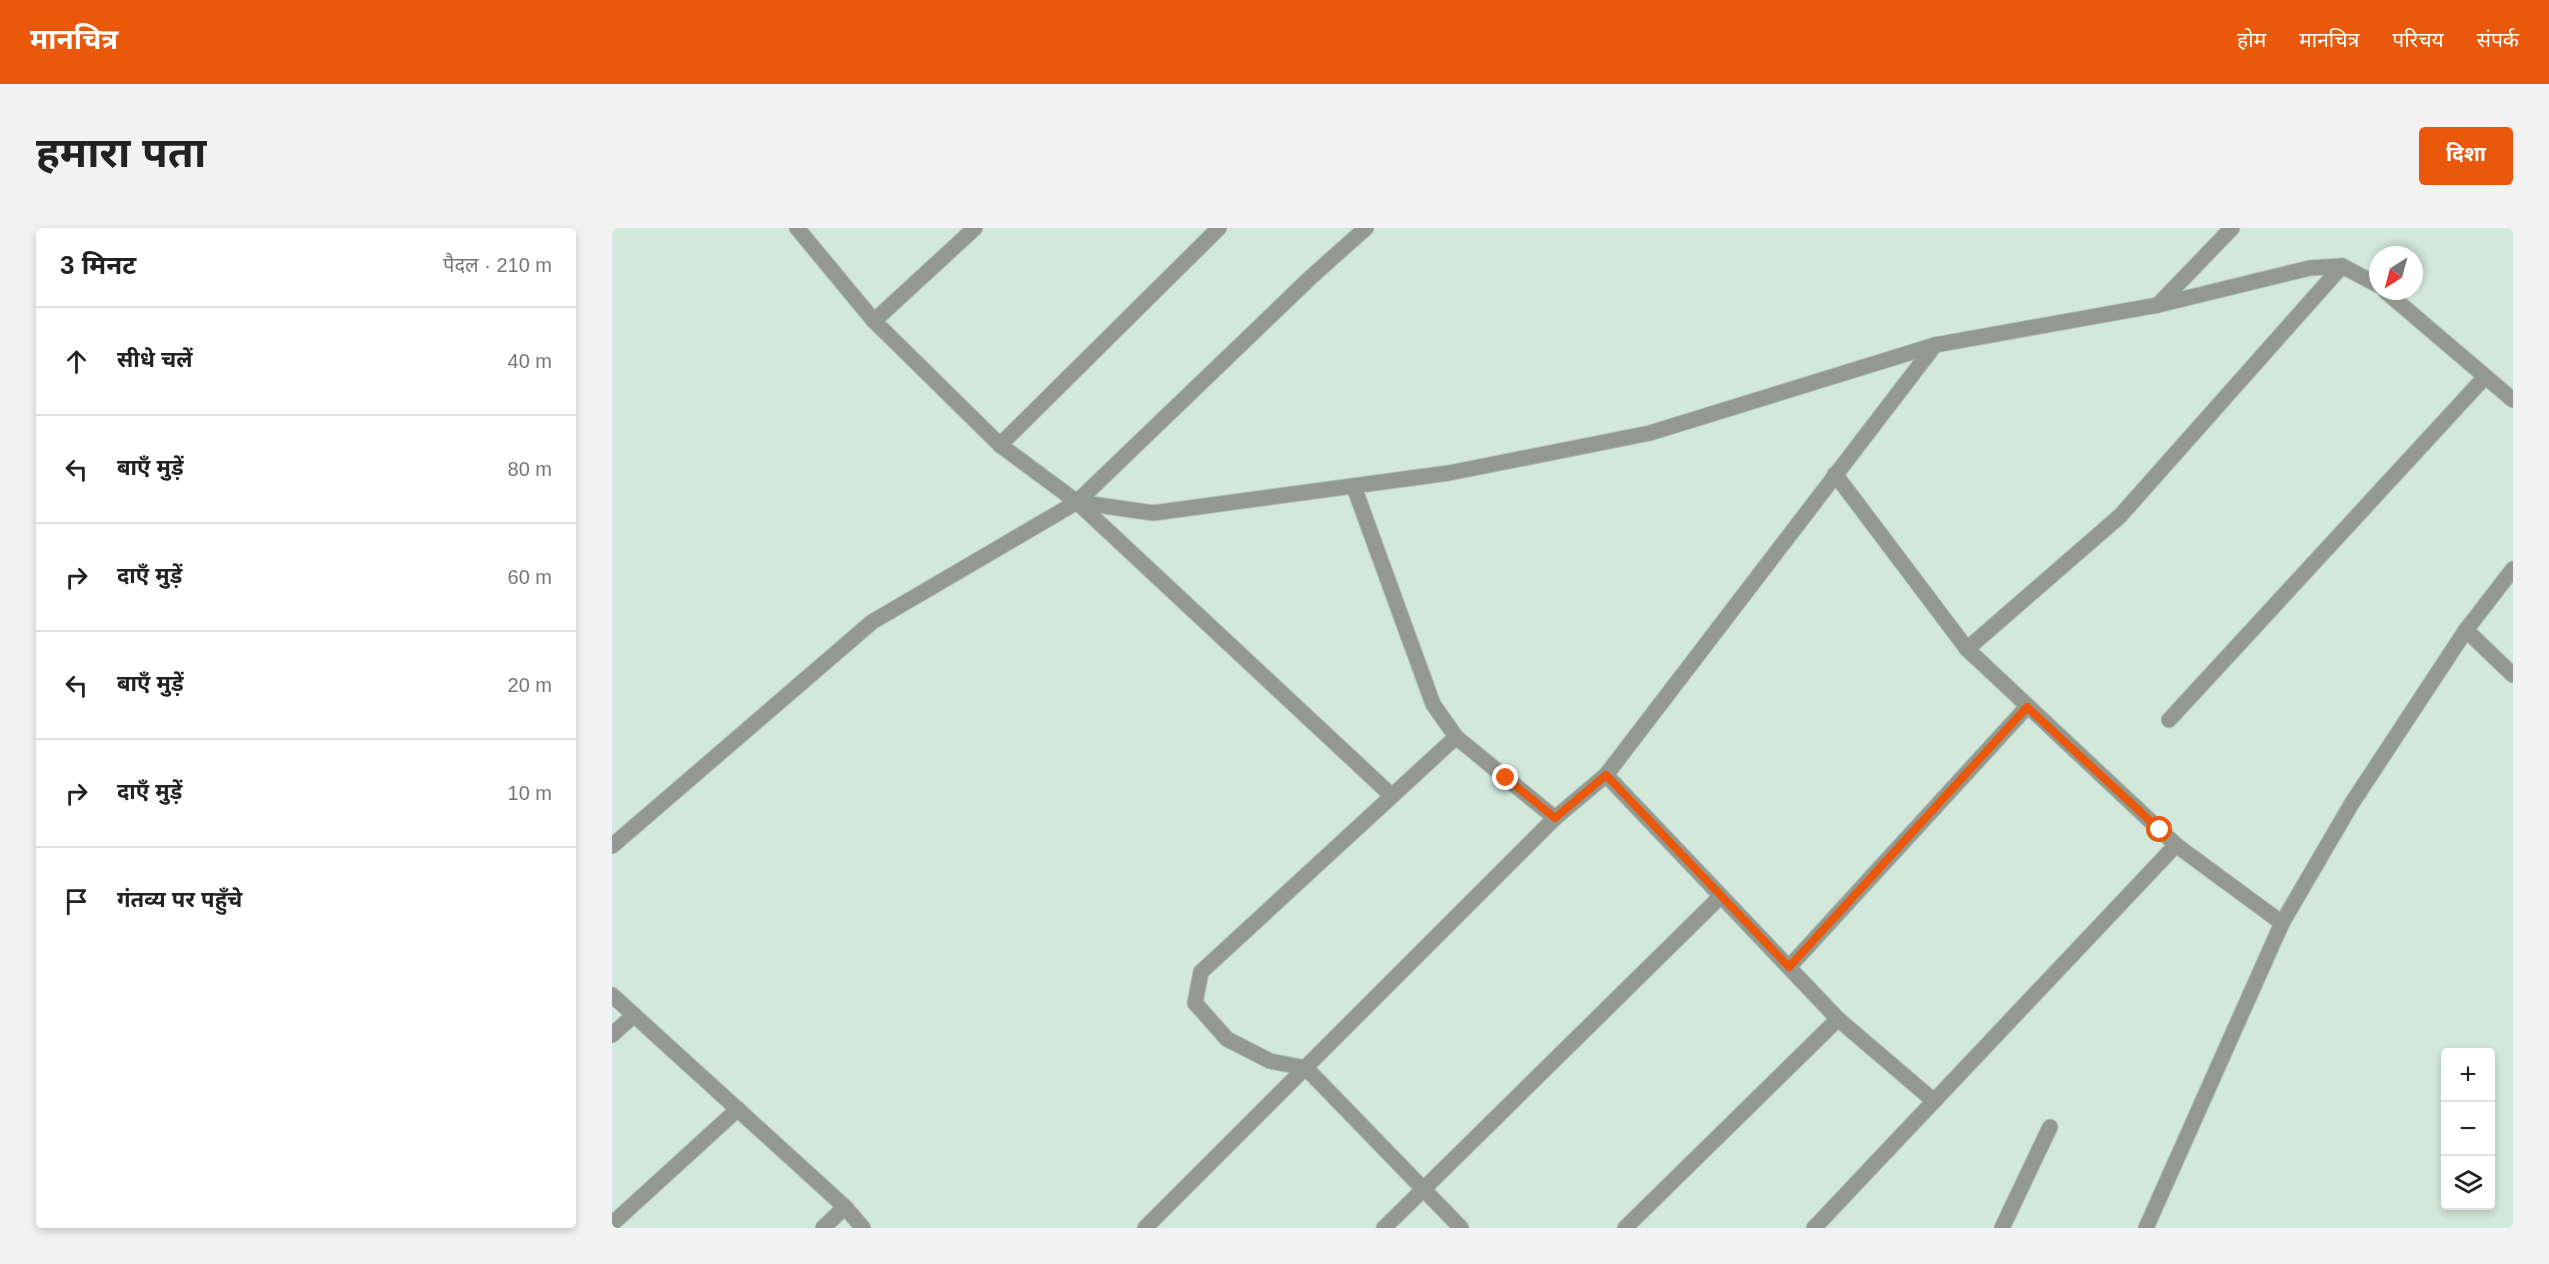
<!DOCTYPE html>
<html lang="hi">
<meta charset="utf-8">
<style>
body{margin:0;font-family:Helvetica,"Noto Sans Devanagari",sans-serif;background:#f2f2f2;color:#222}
.controls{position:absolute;right:18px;bottom:18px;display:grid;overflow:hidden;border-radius:6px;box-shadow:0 3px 9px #0003}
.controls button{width:54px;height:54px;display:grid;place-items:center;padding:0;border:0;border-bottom:2px solid #e0e0e0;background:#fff;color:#222;font:30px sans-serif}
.compass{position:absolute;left:1757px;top:18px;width:54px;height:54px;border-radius:50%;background:#fff;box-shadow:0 3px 9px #0003;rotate:216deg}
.stop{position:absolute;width:18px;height:18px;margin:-14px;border:4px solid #ea580c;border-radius:50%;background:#fff}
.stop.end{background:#ea580c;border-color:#fff;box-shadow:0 2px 6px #0008}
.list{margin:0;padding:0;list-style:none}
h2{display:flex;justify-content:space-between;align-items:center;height:78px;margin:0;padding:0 24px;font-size:26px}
h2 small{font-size:20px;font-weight:400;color:#767676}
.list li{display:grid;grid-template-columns:39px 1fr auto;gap:18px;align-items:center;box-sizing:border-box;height:108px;padding:0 24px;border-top:2px solid #e0e0e0}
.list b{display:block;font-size:22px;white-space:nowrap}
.list em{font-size:20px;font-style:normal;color:#767676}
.icon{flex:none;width:33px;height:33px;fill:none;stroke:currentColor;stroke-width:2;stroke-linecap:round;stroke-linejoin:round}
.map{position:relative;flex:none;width:1901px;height:1000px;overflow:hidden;border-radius:6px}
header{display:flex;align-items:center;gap:36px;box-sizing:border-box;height:84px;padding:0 30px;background:#ea580c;color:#fff}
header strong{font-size:28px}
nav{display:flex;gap:33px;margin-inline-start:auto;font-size:21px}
.intro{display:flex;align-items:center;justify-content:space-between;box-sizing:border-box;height:144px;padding:0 36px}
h1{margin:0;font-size:42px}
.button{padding:15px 27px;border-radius:6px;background:#ea580c;color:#fff;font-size:21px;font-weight:700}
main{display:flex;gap:36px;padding:0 36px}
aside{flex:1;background:#fff;border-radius:6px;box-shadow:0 3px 9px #0003}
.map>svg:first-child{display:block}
</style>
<header>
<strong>मानचित्र</strong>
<nav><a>होम</a><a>मानचित्र</a><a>परिचय</a><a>संपर्क</a></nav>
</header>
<div class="intro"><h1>हमारा पता</h1><a class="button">दिशा</a></div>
<main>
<aside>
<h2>3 मिनट<small>पैदल · 210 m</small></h2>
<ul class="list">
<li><svg class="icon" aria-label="ahead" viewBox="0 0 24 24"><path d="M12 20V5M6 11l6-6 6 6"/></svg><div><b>सीधे चलें</b></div><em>40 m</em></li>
<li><svg class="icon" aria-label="left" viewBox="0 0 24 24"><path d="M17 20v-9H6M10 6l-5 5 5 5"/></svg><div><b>बाएँ मुड़ें</b></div><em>80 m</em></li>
<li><svg class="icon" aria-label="right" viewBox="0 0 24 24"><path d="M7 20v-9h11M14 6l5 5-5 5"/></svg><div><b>दाएँ मुड़ें</b></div><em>60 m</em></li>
<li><svg class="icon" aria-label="left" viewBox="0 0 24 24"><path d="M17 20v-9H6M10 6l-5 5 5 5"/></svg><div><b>बाएँ मुड़ें</b></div><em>20 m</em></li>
<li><svg class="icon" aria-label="right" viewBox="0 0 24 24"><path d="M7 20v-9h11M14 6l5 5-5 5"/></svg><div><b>दाएँ मुड़ें</b></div><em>10 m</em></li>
<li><svg class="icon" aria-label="arrive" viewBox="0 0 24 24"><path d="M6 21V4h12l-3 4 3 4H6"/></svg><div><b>गंतव्य पर पहुँचे</b></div></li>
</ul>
</aside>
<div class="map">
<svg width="1901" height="1000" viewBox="0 0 1901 1000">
<rect width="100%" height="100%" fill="#d2e8db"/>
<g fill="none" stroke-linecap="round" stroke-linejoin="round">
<g stroke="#b1c4b9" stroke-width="17">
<g id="minor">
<path d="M 185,0 L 262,93 L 388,217 L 465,274 L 780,568 L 844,509"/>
<path d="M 1773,63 L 1901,172"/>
<path d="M 1546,77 L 1620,0"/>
<path d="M 262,93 L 363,0"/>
<path d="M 388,217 L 607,0"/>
<path d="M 1223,246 L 1355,421 L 1564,617"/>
<path d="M 742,259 L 821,476 L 844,509 L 943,590"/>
<path d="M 465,274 L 541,285 L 837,245 L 1038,205 L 1323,117 L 1546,77 L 1698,40 L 1730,38 L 1766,57"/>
<path d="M 1854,402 L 1901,447"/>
<path d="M 1355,421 L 1508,288 L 1730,38"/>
<path d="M 1557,492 L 1873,149"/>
<path d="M 994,547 L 1226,791 L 1322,873"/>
<path d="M 780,568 L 589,744 L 583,775 L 615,811 L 658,833 L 694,840 L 849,1000"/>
<path d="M 0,618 L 260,394 L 465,274 L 698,50 L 754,0"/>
<path d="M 1177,739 L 1415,479"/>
<path d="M 0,767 L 233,979 L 251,1000"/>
<path d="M 0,807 L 22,787"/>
<path d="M 0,996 L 126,881"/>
<path d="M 211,1000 L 233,979"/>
<path d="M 533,1000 L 943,590 L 994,547 L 1323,117"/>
<path d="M 772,1000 L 1109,668"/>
<path d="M 1013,1000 L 1226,791"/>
<path d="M 1202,1000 L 1564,617 L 1670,695"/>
<path d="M 1390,1000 L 1438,899"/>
<path d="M 1534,1000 L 1670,695 L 1740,575 L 1854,402 L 1901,341"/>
</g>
</g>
<use href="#minor" stroke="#939991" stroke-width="15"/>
</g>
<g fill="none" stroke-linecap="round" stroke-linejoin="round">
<path stroke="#ea580c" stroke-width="8" d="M 894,550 L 943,590 L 994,547 L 1177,739 L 1415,479 L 1548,602"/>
</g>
</svg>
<div class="controls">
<button>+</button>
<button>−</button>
<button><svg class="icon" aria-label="layers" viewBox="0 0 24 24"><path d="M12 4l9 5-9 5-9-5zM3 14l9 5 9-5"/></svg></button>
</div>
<svg class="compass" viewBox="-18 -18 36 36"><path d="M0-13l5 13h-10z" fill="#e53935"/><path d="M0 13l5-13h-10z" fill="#767676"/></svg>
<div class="stop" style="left:1548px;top:602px"></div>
<div class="stop end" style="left:894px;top:550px"></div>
</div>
</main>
